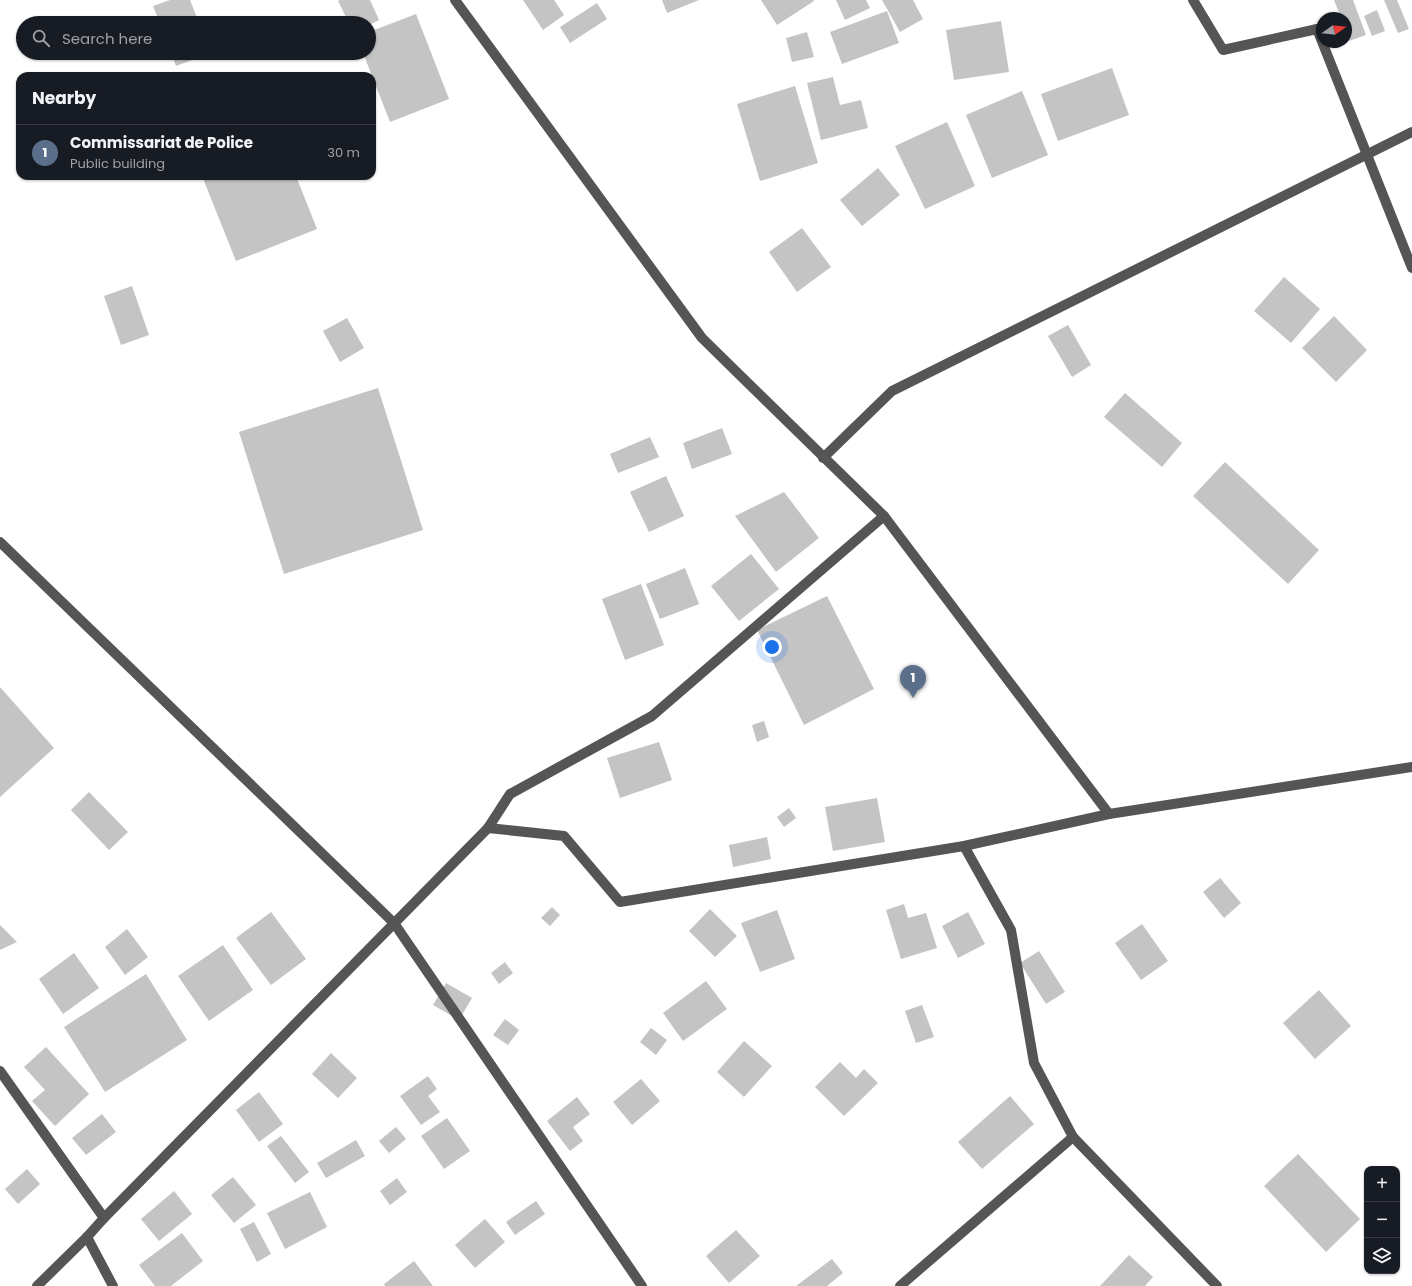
<!DOCTYPE html>
<meta charset="utf-8">
<style>
body{margin:0;font-family:Poppins,sans-serif;background:#242831;color:#f1f3f6}
.controls{position:absolute;right:12px;bottom:12px;display:grid;overflow:hidden;border-radius:8px;box-shadow:0 1px 3px #0004}
.controls button{width:36px;height:36px;display:grid;place-items:center;padding:0;border:0;border-bottom:1px solid #363941;background:#171b24;color:#f1f3f6;font:20px sans-serif}
.compass{position:absolute;left:1316px;top:12px;width:36px;height:36px;border-radius:50%;background:#171b24;box-shadow:0 1px 3px #0004;rotate:75deg}
.you{position:absolute;left:772px;top:647px;width:14px;height:14px;margin:-10px;border:3px solid #fff;border-radius:50%;background:#1a73e8;box-shadow:0 0 0 6px #1a73e833}
.badge{display:grid;place-items:center;width:26px;height:26px;border-radius:50%;background:#1a73e8;color:#fff;font-size:13px;font-weight:700}
.pin{position:absolute;translate:-50% -33px;filter:drop-shadow(0 1px 2px #0008)}
.pin::after{content:'';position:absolute;top:21px;width:14px;height:12px;background:inherit;clip-path:polygon(0 0,100% 0,50% 100%)}
.list{margin:0;padding:0;list-style:none}
h2{display:flex;justify-content:space-between;align-items:center;height:52px;margin:0;padding:0 16px;font-size:17px}
h2 small{font-size:13px;font-weight:400;color:#9ea1a6}
.list li{display:grid;grid-template-columns:26px 1fr auto;gap:12px;align-items:center;box-sizing:border-box;height:56px;padding:0 16px;border-top:1px solid #363941}
.list b{display:block;font-size:15px;white-space:nowrap}
.list p{margin:0;font-size:13px;white-space:nowrap;color:#9ea1a6}
.list em{font-size:13px;font-style:normal;color:#9ea1a6}
.icon{flex:none;width:22px;height:22px;fill:none;stroke:currentColor;stroke-width:2;stroke-linecap:round;stroke-linejoin:round}
.map{position:relative;flex:none;width:1412px;height:1286px;overflow:hidden}
.search{position:absolute;background:#171b24;box-shadow:0 1px 3px #0004;left:16px;top:16px;width:360px;height:44px;display:flex;align-items:center;gap:10px;box-sizing:border-box;padding:0 14px;border-radius:22px;color:#9ea1a6;font-size:15px}
.panel{position:absolute;background:#171b24;box-shadow:0 1px 3px #0004;left:16px;top:72px;width:360px;height:108px;border-radius:12px}
.map>svg:first-child{display:block}
</style>
<div class="map">
<svg width="1412" height="1286" viewBox="0 0 1412 1286">
<rect width="100%" height="100%" fill="#fff"/>
<g fill="#c4c4c4">
<path d="M 170,0 L 190,0 L 199,23 L 160,23 L 153,6 Z"/>
<path d="M 340,0 L 370,0 L 379,20 L 369,25 L 369,23 L 349,23 L 338,1 Z"/>
<path d="M 523,0 L 554,0 L 564,15 L 543,30 Z"/>
<path d="M 662,0 L 699,0 L 667,13 Z"/>
<path d="M 761,0 L 813,0 L 814,1 L 777,25 Z"/>
<path d="M 836,0 L 866,0 L 870,8 L 845,20 Z"/>
<path d="M 882,0 L 913,0 L 923,19 L 900,32 Z"/>
<path d="M 1334,0 L 1353,0 L 1366,35 L 1349,41 L 1346,33 L 1346,18 L 1341,18 Z"/>
<path d="M 1384,0 L 1397,0 L 1409,29 L 1398,33 Z"/>
<path d="M 597,3 L 607,19 L 570,43 L 560,27 Z"/>
<path d="M 1377,10 L 1385,31 L 1372,36 L 1364,16 Z"/>
<path d="M 887,11 L 899,43 L 842,64 L 830,32 Z"/>
<path d="M 416,14 L 449,99 L 390,122 L 363,53 L 369,53 L 369,32 Z"/>
<path d="M 1001,21 L 1009,72 L 954,80 L 946,30 Z"/>
<path d="M 807,32 L 814,57 L 792,62 L 786,38 Z"/>
<path d="M 171,53 L 211,53 L 176,66 Z"/>
<path d="M 1112,68 L 1129,115 L 1058,141 L 1041,94 Z"/>
<path d="M 833,77 L 840,105 L 861,100 L 868,128 L 821,140 L 807,83 Z"/>
<path d="M 795,86 L 818,163 L 760,181 L 737,104 Z"/>
<path d="M 1022,91 L 1048,155 L 992,178 L 966,115 Z"/>
<path d="M 947,122 L 975,186 L 925,209 L 895,146 Z"/>
<path d="M 878,168 L 900,195 L 862,226 L 840,200 Z"/>
<path d="M 202,176 L 296,176 L 317,229 L 236,261 Z"/>
<path d="M 802,228 L 831,267 L 797,292 L 769,252 Z"/>
<path d="M 1284,277 L 1320,309 L 1291,343 L 1254,311 Z"/>
<path d="M 132,286 L 149,335 L 121,345 L 104,296 Z"/>
<path d="M 1334,316 L 1367,350 L 1336,382 L 1302,348 Z"/>
<path d="M 347,318 L 364,348 L 340,362 L 323,331 Z"/>
<path d="M 1068,325 L 1091,365 L 1072,377 L 1048,336 Z"/>
<path d="M 378,388 L 423,530 L 284,574 L 239,432 Z"/>
<path d="M 1125,393 L 1182,443 L 1162,467 L 1104,417 Z"/>
<path d="M 722,428 L 732,454 L 692,469 L 683,443 Z"/>
<path d="M 650,437 L 659,457 L 618,473 L 610,454 Z"/>
<path d="M 1225,462 L 1319,550 L 1288,584 L 1193,496 Z"/>
<path d="M 666,476 L 684,516 L 649,532 L 630,492 Z"/>
<path d="M 784,492 L 819,538 L 776,572 L 735,516 Z"/>
<path d="M 751,554 L 779,589 L 739,621 L 711,586 Z"/>
<path d="M 685,568 L 699,604 L 660,619 L 646,584 Z"/>
<path d="M 641,584 L 664,645 L 625,660 L 602,599 Z"/>
<path d="M 827,596 L 874,689 L 804,725 L 757,630 Z"/>
<path d="M 0,687 L 54,748 L 0,797 Z"/>
<path d="M 764,721 L 769,737 L 757,742 L 752,725 Z"/>
<path d="M 659,742 L 672,780 L 620,798 L 607,758 Z"/>
<path d="M 89,792 L 128,832 L 109,850 L 71,810 Z"/>
<path d="M 877,798 L 885,842 L 833,851 L 825,807 Z"/>
<path d="M 789,808 L 796,818 L 784,827 L 777,817 Z"/>
<path d="M 767,837 L 771,859 L 733,867 L 729,845 Z"/>
<path d="M 1220,878 L 1241,903 L 1224,918 L 1203,892 Z"/>
<path d="M 904,904 L 908,918 L 926,913 L 937,948 L 901,959 L 886,910 Z"/>
<path d="M 552,907 L 560,915 L 550,926 L 541,918 Z"/>
<path d="M 710,909 L 737,936 L 715,957 L 689,931 Z"/>
<path d="M 777,910 L 795,959 L 760,972 L 741,923 Z"/>
<path d="M 271,912 L 306,959 L 271,985 L 236,938 Z"/>
<path d="M 968,912 L 985,944 L 958,958 L 942,926 Z"/>
<path d="M 1142,924 L 1168,961 L 1141,980 L 1115,943 Z"/>
<path d="M 0,925 L 17,942 L 0,950 Z"/>
<path d="M 127,929 L 148,957 L 125,975 L 105,947 Z"/>
<path d="M 223,945 L 253,990 L 209,1021 L 178,976 Z"/>
<path d="M 1039,951 L 1065,992 L 1046,1004 L 1020,963 Z"/>
<path d="M 74,953 L 99,988 L 63,1014 L 39,979 Z"/>
<path d="M 505,962 L 513,973 L 499,984 L 491,973 Z"/>
<path d="M 146,974 L 187,1040 L 105,1092 L 64,1027 Z"/>
<path d="M 706,981 L 727,1009 L 683,1041 L 663,1013 Z"/>
<path d="M 446,983 L 472,998 L 459,1020 L 433,1005 Z"/>
<path d="M 1319,990 L 1351,1026 L 1315,1059 L 1283,1023 Z"/>
<path d="M 922,1005 L 934,1037 L 916,1043 L 905,1011 Z"/>
<path d="M 505,1019 L 519,1030 L 508,1045 L 493,1035 Z"/>
<path d="M 651,1028 L 667,1040 L 656,1055 L 640,1042 Z"/>
<path d="M 744,1041 L 772,1066 L 744,1097 L 717,1072 Z"/>
<path d="M 46,1047 L 89,1094 L 55,1126 L 32,1101 L 45,1090 L 24,1067 Z"/>
<path d="M 331,1053 L 357,1078 L 338,1098 L 312,1074 Z"/>
<path d="M 840,1062 L 856,1078 L 864,1069 L 878,1083 L 844,1116 L 815,1087 Z"/>
<path d="M 428,1076 L 437,1089 L 428,1096 L 440,1112 L 421,1125 L 400,1096 Z"/>
<path d="M 641,1079 L 660,1101 L 632,1125 L 613,1102 Z"/>
<path d="M 259,1092 L 283,1124 L 259,1142 L 236,1110 Z"/>
<path d="M 1010,1096 L 1034,1124 L 982,1169 L 958,1142 Z"/>
<path d="M 577,1097 L 590,1114 L 573,1127 L 583,1141 L 570,1151 L 547,1121 Z"/>
<path d="M 102,1114 L 116,1132 L 86,1155 L 72,1138 Z"/>
<path d="M 447,1118 L 470,1151 L 444,1169 L 421,1136 Z"/>
<path d="M 396,1127 L 406,1139 L 389,1153 L 379,1141 Z"/>
<path d="M 281,1136 L 309,1172 L 295,1183 L 267,1146 Z"/>
<path d="M 356,1140 L 365,1156 L 326,1178 L 317,1163 Z"/>
<path d="M 1298,1154 L 1360,1219 L 1326,1252 L 1264,1186 Z"/>
<path d="M 27,1169 L 40,1184 L 18,1204 L 5,1189 Z"/>
<path d="M 233,1177 L 256,1205 L 234,1223 L 211,1195 Z"/>
<path d="M 397,1178 L 407,1192 L 390,1205 L 380,1191 Z"/>
<path d="M 174,1191 L 192,1214 L 159,1241 L 141,1219 Z"/>
<path d="M 310,1192 L 327,1227 L 285,1249 L 267,1213 Z"/>
<path d="M 536,1201 L 545,1214 L 515,1235 L 506,1222 Z"/>
<path d="M 485,1219 L 505,1242 L 475,1268 L 455,1245 Z"/>
<path d="M 254,1222 L 271,1254 L 257,1262 L 240,1229 Z"/>
<path d="M 736,1230 L 760,1256 L 729,1283 L 706,1256 Z"/>
<path d="M 182,1233 L 203,1261 L 171,1286 L 155,1286 L 139,1265 Z"/>
<path d="M 1129,1255 L 1153,1277 L 1145,1286 L 1100,1286 Z"/>
<path d="M 832,1259 L 843,1273 L 827,1286 L 796,1286 Z"/>
<path d="M 414,1261 L 433,1286 L 385,1286 L 384,1284 Z"/>
</g>
<g fill="none" stroke-linecap="round" stroke-linejoin="round">
<g stroke="#555" stroke-width="10">
<path d="M 455,0 L 702,338 L 884,516 L 1109,814"/>
<path d="M 1193,0 L 1223,50 L 1317,29 L 1412,268"/>
<path d="M 823,458 L 892,391 L 1412,132"/>
<path d="M 0,542 L 394,923 L 642,1286"/>
<path d="M 488,828 L 564,836 L 620,902 L 964,846 L 1109,814 L 1412,767"/>
<path d="M 964,846 L 1011,930 L 1034,1063 L 1073,1137 L 1217,1286"/>
<path d="M 0,1071 L 104,1218"/>
<path d="M 87,1237 L 113,1286"/>
<path d="M 37,1286 L 87,1237 L 104,1218 L 488,828 L 510,794 L 652,716 L 884,516"/>
<path d="M 900,1286 L 1073,1137"/>
</g>
</g>
</svg>
<div class="controls">
<button>+</button>
<button>−</button>
<button><svg class="icon" aria-label="layers" viewBox="0 0 24 24"><path d="M12 4l9 5-9 5-9-5zM3 14l9 5 9-5"/></svg></button>
</div>
<svg class="compass" viewBox="-18 -18 36 36"><path d="M0-13l5 13h-10z" fill="#e53935"/><path d="M0 13l5-13h-10z" fill="#9ea1a6"/></svg>
<div class="you"></div>
<div class="pin badge" style="left:913px;top:698px;background:#5c6f8a">1</div>
<div class="search"><svg class="icon" aria-label="search" viewBox="0 0 24 24"><circle cx="10" cy="10" r="6"/><path d="M15 15l6 6"/></svg>Search here</div>
<section class="panel">
<h2>Nearby<small></small></h2>
<ul class="list">
<li><span class="badge" style="background:#5c6f8a">1</span><div><b>Commissariat de Police</b><p>Public building</p></div><em>30 m</em></li>
</ul>
</section>
</div>
